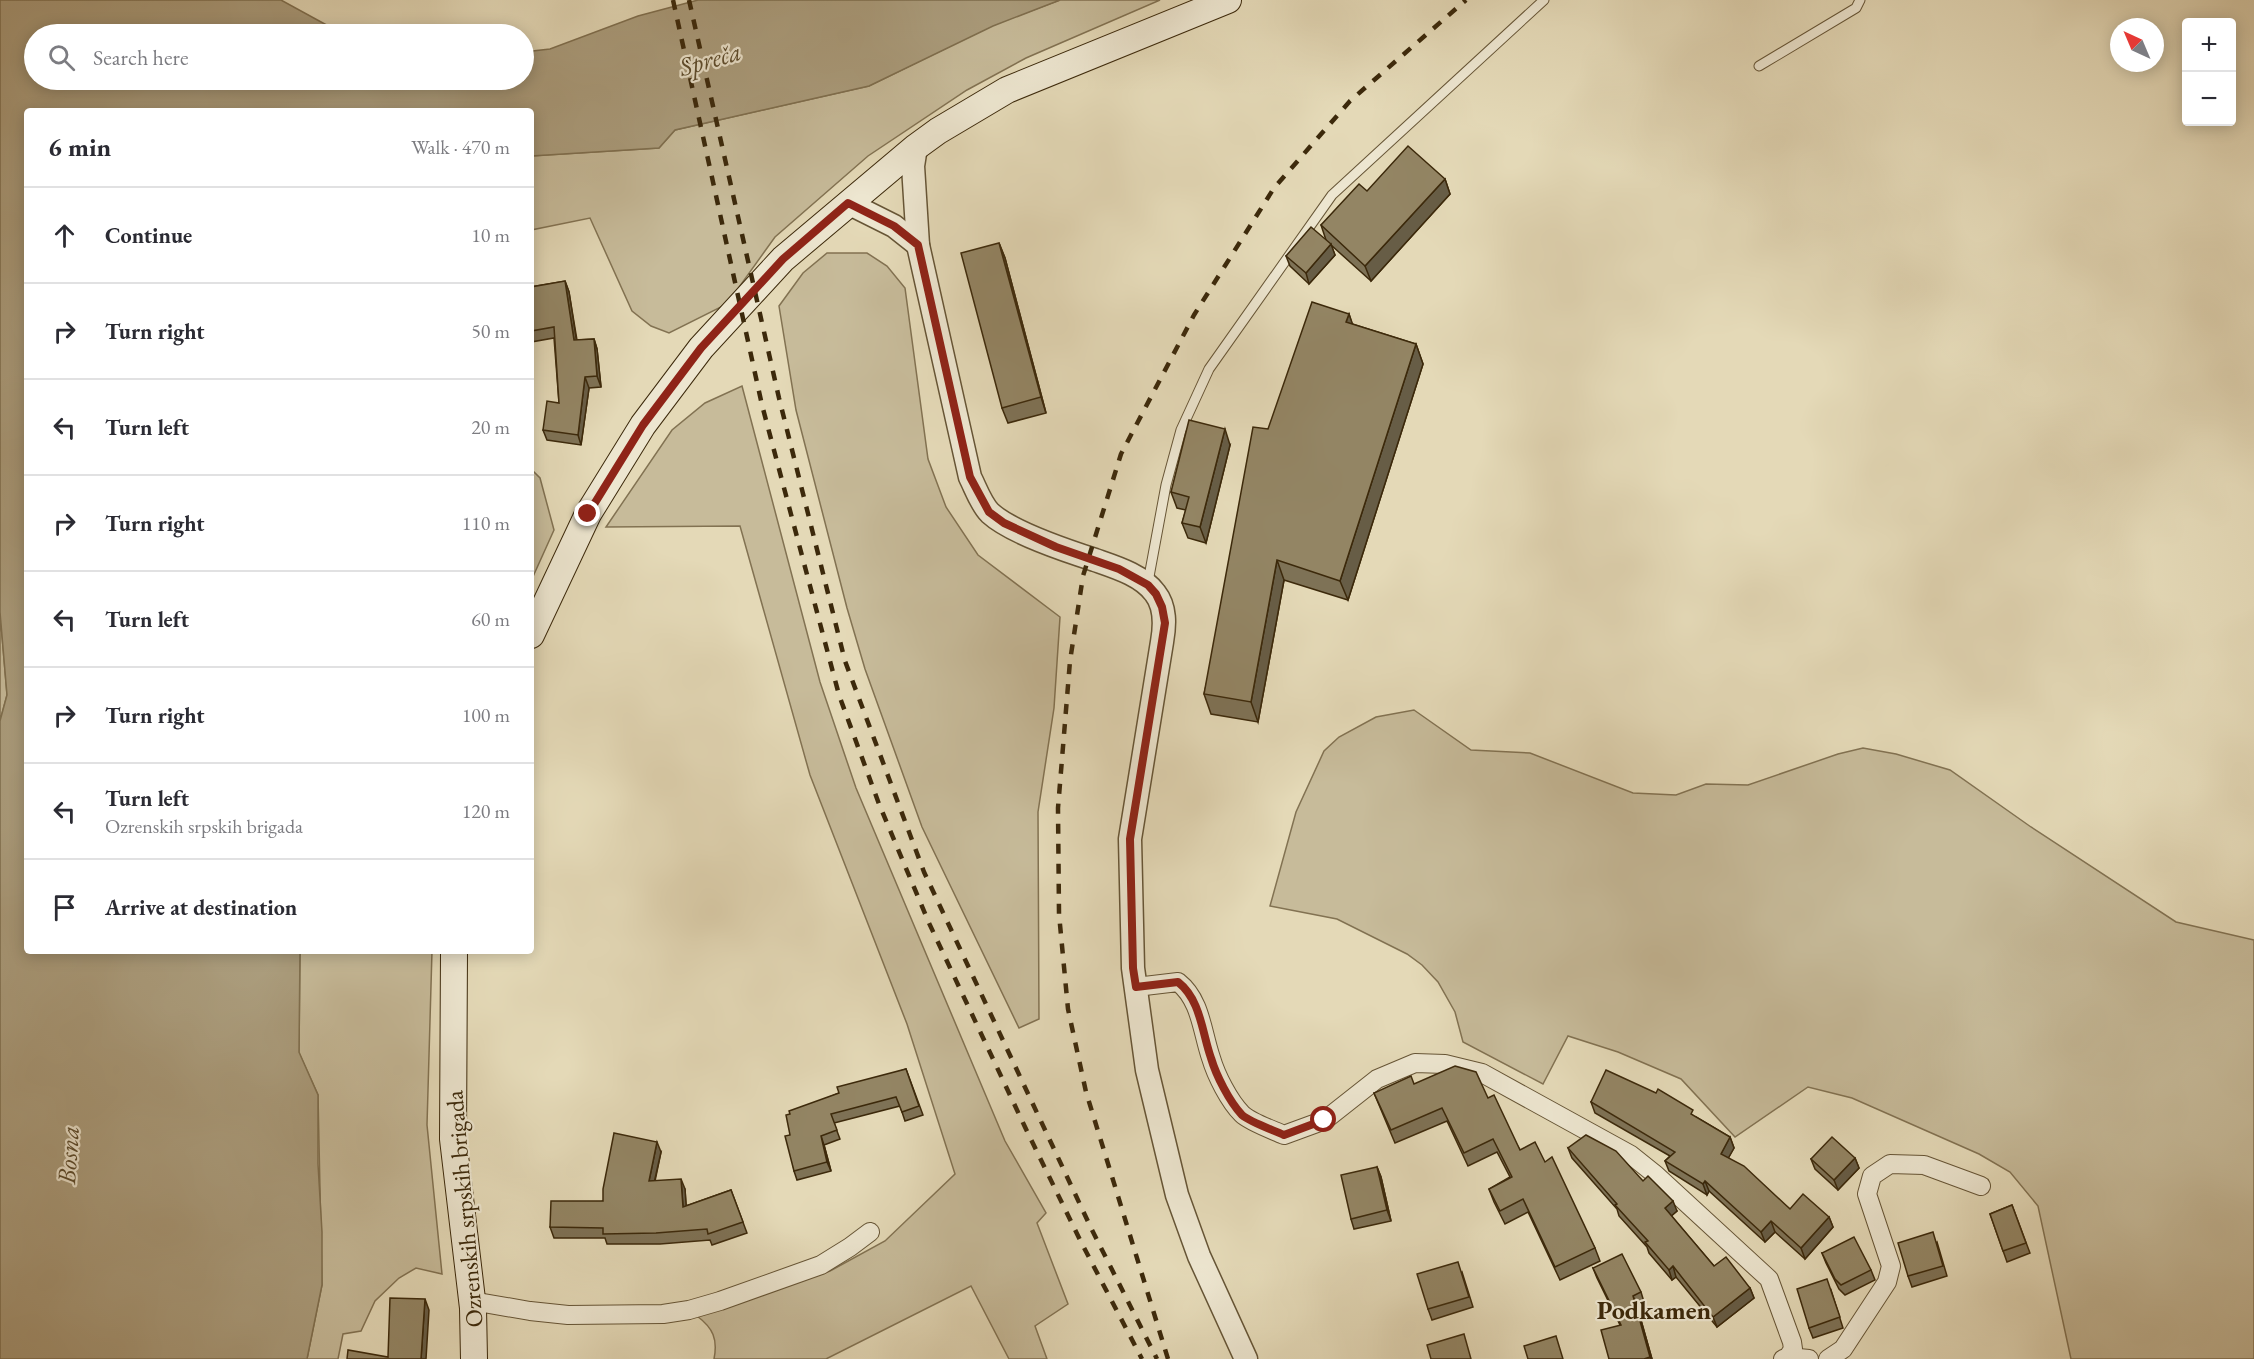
<!DOCTYPE html>
<meta charset="utf-8">
<style>
body{margin:0;font-family:"EB Garamond",serif;background:#f2f2f3;color:#2b2b33}
.controls{position:absolute;right:18px;top:18px;display:grid;overflow:hidden;border-radius:6px;box-shadow:0 3px 15px #0003}
.controls button{width:54px;height:54px;display:grid;place-items:center;padding:0;border:0;border-bottom:2px solid #e1e1e2;background:#fff;color:#2b2b33;font:30px sans-serif}
.compass{position:absolute;left:2110px;top:18px;width:54px;height:54px;border-radius:50%;background:#fff;box-shadow:0 3px 15px #0003;rotate:316deg}
.stop{position:absolute;width:18px;height:18px;margin:-14px;border:4px solid #8f2418;border-radius:50%;background:#fff}
.stop.end{background:#8f2418;border-color:#fff;box-shadow:0 2px 6px #0008}
.list{margin:0;padding:0;list-style:none}
h2{display:flex;justify-content:space-between;align-items:center;height:78px;margin:0;padding:0 24px;font-size:26px}
h2 small{font-size:20px;font-weight:400;color:#7c7c81}
.list li{display:grid;grid-template-columns:39px 1fr auto;gap:18px;align-items:center;box-sizing:border-box;height:96px;padding:0 24px;border-top:2px solid #e1e1e2}
.list b{display:block;font-size:22px;white-space:nowrap}
.list p{margin:0;font-size:20px;white-space:nowrap;color:#7c7c81}
.list em{font-size:20px;font-style:normal;color:#7c7c81}
.icon{flex:none;width:33px;height:33px;fill:none;stroke:currentColor;stroke-width:2;stroke-linecap:round;stroke-linejoin:round}
.map{position:relative;flex:none;width:2254px;height:1359px;overflow:hidden}
.search{position:absolute;background:#fff;box-shadow:0 3px 15px #0003;left:24px;top:24px;width:510px;height:66px;display:flex;align-items:center;gap:15px;box-sizing:border-box;padding:0 21px;border-radius:33px;color:#7c7c81;font-size:22px}
.panel{position:absolute;background:#fff;box-shadow:0 3px 15px #0003;left:24px;top:108px;width:510px;height:846px;border-radius:6px}
.map>svg:first-child{display:block}
</style>
<div class="map">
<svg width="2254" height="1359" viewBox="0 0 2254 1359">
<rect width="100%" height="100%" fill="#e4d9b7"/>
<filter id="stains"><feTurbulence type="fractalNoise" baseFrequency=".00333" numOctaves="4"/><feColorMatrix values="0 0 0 0 .2 0 0 0 0 .09 0 0 0 0 .02 0 0 0 .5 -.17"/></filter>
<radialGradient id="worn" r=".72"><stop offset=".6" stop-color="#630" stop-opacity="0"/><stop offset="1" stop-color="#630" stop-opacity=".3"/></radialGradient>
<g fill="#c7bb9a" stroke="#827252" stroke-width="1.5">
<path d="M 1060,0 L 1160,0 L 1026,58 L 967,90 L 868,156 L 775,237 L 727,304 L 669,333 L 651,326 L 632,311 L 590,218 L 531,230 L 531,156 L 659,148 L 675,130 L 869,86 L 993,25 Z"/>
<path d="M 827,253 L 867,253 L 887,266 L 905,288 L 928,459 L 946,507 L 978,555 L 1060,617 L 1054,708 L 1038,812 L 1039,1019 L 1019,1028 L 922,827 L 865,669 L 847,608 L 796,410 L 779,306 L 803,273 Z"/>
<path d="M 742,386 L 820,682 L 856,788 L 1005,1141 L 1046,1213 L 1037,1223 L 1068,1304 L 1035,1326 L 1047,1359 L 1009,1359 L 971,1286 L 826,1359 L 714,1359 C 718,1339 713,1328 697,1316 L 830,1271 L 885,1241 L 955,1174 L 907,1024 L 810,775 L 740,526 L 606,527 L 672,430 L 705,403 Z"/>
<path d="M 531,469 L 540,478 L 554,530 L 531,581 Z"/>
<path d="M 0,612 L 7,695 L 0,721 Z"/>
<path d="M 1414,710 L 1471,750 L 1530,753 L 1633,793 L 1676,795 L 1706,784 L 1748,785 L 1838,754 L 1863,748 L 1896,754 L 1950,770 L 2031,827 L 2176,922 L 2254,940 L 2254,1359 L 2071,1359 L 2038,1206 L 2010,1172 L 1979,1154 L 1852,1098 L 1808,1087 L 1735,1137 L 1681,1079 L 1618,1052 L 1568,1036 L 1543,1084 L 1463,1042 L 1455,1012 L 1438,982 L 1422,965 L 1407,954 L 1337,919 L 1270,906 L 1296,812 L 1324,751 L 1339,737 L 1376,717 Z"/>
<path d="M 300,951 L 432,951 L 427,1125 L 442,1274 L 416,1268 L 399,1278 L 375,1301 L 361,1331 L 343,1334 L 338,1359 L 307,1359 L 322,1285 L 318,1095 L 299,1053 Z"/>
</g>
<path fill="#ab9d7d" stroke="#7f6f4f" stroke-width="1.5" d="M 0,0 L 281,0 L 343,34 L 34,34 L 34,80 L 524,80 L 524,52 L 550,49 L 638,16 L 698,0 L 1060,0 L 993,26 L 869,86 L 675,130 L 659,148 L 531,156 L 531,111 L 27,111 L 27,951 L 300,951 L 299,1052 L 318,1095 L 318,1164 L 322,1232 L 322,1285 L 307,1359 L 0,1359 L 0,721 L 7,695 L 0,612 Z"/>
<g fill="none" stroke-linecap="round" stroke-linejoin="round">
<g stroke="#665536" stroke-width="11">
<g id="service">
<path d="M 1759,66 L 1856,8 L 1860,0"/>
<path d="M 1148,582 L 1166,485 L 1181,430 L 1209,369 L 1332,195 L 1544,0"/>
</g>
</g>
<g stroke="#665536" stroke-width="20">
<g id="minor">
<path d="M 1136,987 L 1178,982 C 1201,1000 1202,1032 1211,1058 C 1216,1075 1229,1101 1242,1114 C 1250,1122 1273,1130 1284,1135 L 1325,1120 L 1377,1079 L 1415,1063 L 1445,1064 L 1482,1073 L 1631,1155 L 1656,1175 L 1769,1279 L 1792,1342 L 1793,1349 L 1788,1357 L 1783,1359"/>
<path d="M 472,1301 L 530,1311 L 568,1315 L 663,1314 L 689,1310 L 720,1301 L 821,1265 L 850,1247 L 870,1232"/>
<path d="M 1788,1357 L 1809,1359"/>
<path d="M 1828,1359 L 1843,1349 L 1887,1282 L 1891,1266 L 1867,1194 L 1872,1176 L 1890,1164 L 1924,1165 L 1981,1186"/>
</g>
</g>
<g stroke="#665536" stroke-width="25">
<g id="tertiary">
<path d="M 916,147 L 913,166 L 918,245 L 970,477 C 976,489 981,504 990,513 C 1012,533 1067,551 1095,560 C 1115,567 1142,575 1155,593 C 1166,607 1165,625 1162,642 L 1130,839 L 1133,968 L 1147,1070 L 1177,1195 L 1199,1256 L 1246,1359"/>
<path d="M 848,203 L 894,226 L 918,245"/>
</g>
</g>
<g stroke="#3c290b" stroke-width="28">
<g id="secondary">
<path d="M 531,635 L 588,514 L 643,425 L 701,348 L 783,259 L 916,147 L 938,131 L 1007,90 L 1228,0"/>
<path d="M 454,951 L 453,1139 L 473,1308 L 474,1359"/>
</g>
</g>
<use href="#service" stroke="#ede6d0" stroke-width="9"/>
<use href="#minor" stroke="#ede6d0" stroke-width="18"/>
<use href="#tertiary" stroke="#ede6d0" stroke-width="22"/>
<use href="#secondary" stroke="#ede6d0" stroke-width="26"/>
<g stroke="#3c290b" stroke-width="4.5" stroke-dasharray="10 10" stroke-linecap="butt">
<path d="M 673,0 L 762,405 L 839,695 L 879,804 L 929,923 L 1025,1127 L 1080,1240 L 1142,1359"/>
<path d="M 689,0 L 779,398 L 845,661 L 924,872 L 1092,1230 L 1157,1359"/>
<path d="M 1168,1359 L 1086,1092 L 1068,1009 L 1059,914 L 1058,808 L 1070,661 L 1083,576 L 1121,454 L 1194,315 L 1274,188 L 1350,101 L 1466,0"/>
</g>
</g>
<g fill="#7e7256" stroke="#3c290b" stroke-width="1.5">
<path d="M 1445,179 L 1450,194 L 1371,281 L 1331,245 L 1335,255 L 1309,284 L 1290,266 L 1286,256 L 1326,240 L 1321,225 L 1367,191 Z"/>
<path d="M 999,243 L 1005,258 L 1046,413 L 1008,423 L 1002,408 Z"/>
<path d="M 565,281 L 569,292 L 577,340 L 594,339 L 597,349 L 601,387 L 589,388 L 581,445 L 547,440 L 543,430 L 559,403 L 554,338 L 531,342 L 531,287 Z"/>
<path d="M 1349,314 L 1352,324 L 1416,344 L 1423,364 L 1348,600 L 1284,580 L 1258,722 L 1211,714 L 1204,694 L 1268,429 Z"/>
<path d="M 1230,445 L 1206,543 L 1188,538 L 1182,523 L 1186,510 L 1177,508 L 1171,492 Z"/>
<path d="M 906,1069 L 923,1115 L 905,1121 L 900,1106 L 834,1123 L 840,1139 L 824,1145 L 831,1171 L 797,1180 L 794,1171 L 790,1135 L 790,1114 L 839,1093 Z"/>
<path d="M 1414,1084 L 1488,1098 L 1520,1150 L 1545,1162 L 1595,1248 L 1600,1261 L 1560,1280 L 1528,1212 L 1505,1224 L 1494,1202 L 1489,1189 L 1510,1177 L 1497,1152 L 1468,1166 L 1447,1121 L 1395,1143 L 1374,1093 Z"/>
<path d="M 1591,1102 L 1696,1117 L 1730,1137 L 1734,1148 L 1728,1158 L 1790,1209 L 1829,1217 L 1833,1227 L 1805,1259 L 1775,1232 L 1765,1242 L 1709,1191 L 1707,1195 L 1669,1171 L 1665,1161 L 1670,1156 L 1595,1113 Z"/>
<path d="M 1568,1148 L 1643,1181 L 1677,1211 L 1671,1216 L 1714,1266 L 1750,1288 L 1754,1298 L 1717,1327 L 1676,1277 L 1672,1280 L 1649,1253 L 1647,1247 L 1619,1216 L 1617,1209 L 1572,1158 Z"/>
<path d="M 661,1152 L 655,1181 L 685,1189 L 686,1206 L 731,1190 L 747,1233 L 712,1245 L 710,1240 L 660,1244 L 607,1244 L 605,1238 L 554,1238 L 550,1227 L 603,1201 Z"/>
<path d="M 1855,1158 L 1859,1168 L 1838,1190 L 1815,1169 L 1811,1159 Z"/>
<path d="M 1377,1167 L 1381,1177 L 1391,1221 L 1354,1229 L 1351,1219 Z"/>
<path d="M 2012,1205 L 2030,1253 L 2007,1262 L 1990,1214 Z"/>
<path d="M 1937,1242 L 1947,1276 L 1912,1287 L 1908,1276 Z"/>
<path d="M 1822,1253 L 1871,1270 L 1875,1280 L 1845,1295 L 1839,1289 L 1826,1263 Z"/>
<path d="M 1593,1268 L 1641,1292 L 1644,1302 L 1637,1306 L 1652,1359 L 1609,1359 L 1620,1325 L 1597,1278 Z"/>
<path d="M 1462,1272 L 1473,1307 L 1432,1320 L 1428,1309 Z"/>
<path d="M 1831,1290 L 1843,1328 L 1813,1338 L 1809,1328 Z"/>
</g>
<g fill="#675d46" stroke="#3c290b" stroke-width="1.5">
<path d="M 1445,179 L 1450,194 L 1371,281 L 1365,266 Z"/>
<path d="M 999,243 L 1005,258 L 1046,413 L 1041,397 Z"/>
<path d="M 1331,244 L 1335,255 L 1309,284 L 1306,273 Z"/>
<path d="M 565,281 L 569,292 L 578,351 L 574,340 Z"/>
<path d="M 1349,314 L 1356,334 L 1346,322 Z"/>
<path d="M 594,339 L 597,349 L 601,387 L 597,376 Z"/>
<path d="M 1416,344 L 1423,364 L 1348,600 L 1340,581 Z"/>
<path d="M 585,377 L 589,388 L 581,445 L 578,435 Z"/>
<path d="M 1225,429 L 1230,445 L 1206,543 L 1200,527 Z"/>
<path d="M 1277,560 L 1284,580 L 1258,722 L 1251,702 Z"/>
<path d="M 821,1136 L 824,1145 L 831,1171 L 827,1162 Z"/>
<path d="M 1730,1137 L 1734,1148 L 1725,1164 L 1721,1154 Z"/>
<path d="M 657,1142 L 661,1152 L 652,1192 L 649,1181 Z"/>
<path d="M 1855,1158 L 1859,1168 L 1838,1190 L 1834,1180 Z"/>
<path d="M 1377,1167 L 1381,1177 L 1391,1221 L 1387,1210 Z"/>
<path d="M 681,1179 L 685,1189 L 687,1217 L 683,1207 Z"/>
<path d="M 1705,1181 L 1709,1191 L 1707,1195 L 1703,1184 Z"/>
<path d="M 1673,1201 L 1677,1211 L 1668,1219 L 1665,1208 Z"/>
<path d="M 1829,1217 L 1833,1227 L 1805,1259 L 1801,1248 Z"/>
<path d="M 1771,1221 L 1775,1232 L 1765,1242 L 1761,1232 Z"/>
<path d="M 1673,1266 L 1676,1277 L 1672,1280 L 1669,1270 Z"/>
<path d="M 1750,1288 L 1754,1298 L 1717,1327 L 1713,1317 Z"/>
<path d="M 1633,1296 L 1637,1306 L 1652,1359 L 1651,1359 Z"/>
<path d="M 425,1299 L 429,1310 L 426,1359 L 421,1359 Z"/>
</g>
<g fill="#938564" stroke="#3c290b" stroke-width="1.5">
<path d="M 1408,146 L 1445,179 L 1365,266 L 1321,225 L 1359,184 L 1367,191 Z"/>
<path d="M 1311,227 L 1331,244 L 1306,273 L 1286,256 Z"/>
<path d="M 999,243 L 1041,397 L 1002,408 L 961,253 Z"/>
<path d="M 565,281 L 574,340 L 594,339 L 597,376 L 585,377 L 578,435 L 543,430 L 547,401 L 559,403 L 554,327 L 531,331 L 531,287 Z"/>
<path d="M 1312,302 L 1349,314 L 1346,322 L 1416,344 L 1340,581 L 1277,560 L 1251,702 L 1204,694 L 1253,427 L 1268,429 Z"/>
<path d="M 1189,420 L 1225,429 L 1200,527 L 1182,523 L 1189,497 L 1171,492 Z"/>
<path d="M 1455,1066 L 1476,1072 L 1488,1098 L 1494,1095 L 1520,1150 L 1535,1142 L 1545,1162 L 1552,1157 L 1595,1248 L 1555,1267 L 1523,1199 L 1500,1211 L 1489,1189 L 1512,1177 L 1493,1139 L 1464,1153 L 1442,1108 L 1391,1130 L 1374,1093 L 1411,1076 L 1414,1084 Z"/>
<path d="M 906,1069 L 919,1106 L 902,1112 L 896,1097 L 831,1114 L 837,1130 L 821,1136 L 827,1162 L 794,1171 L 785,1136 L 790,1135 L 786,1115 L 790,1114 L 789,1111 L 839,1093 L 837,1087 Z"/>
<path d="M 1606,1070 L 1656,1093 L 1658,1089 L 1693,1110 L 1691,1114 L 1730,1137 L 1721,1154 L 1744,1166 L 1790,1209 L 1803,1194 L 1829,1217 L 1801,1248 L 1771,1221 L 1761,1232 L 1705,1181 L 1703,1184 L 1665,1161 L 1675,1152 L 1591,1102 Z"/>
<path d="M 614,1133 L 657,1142 L 649,1181 L 681,1179 L 683,1207 L 731,1190 L 743,1222 L 708,1234 L 707,1229 L 656,1233 L 603,1234 L 603,1228 L 550,1227 L 551,1201 L 603,1201 L 603,1189 Z"/>
<path d="M 1586,1135 L 1616,1151 L 1643,1181 L 1648,1176 L 1673,1201 L 1665,1208 L 1714,1266 L 1726,1257 L 1750,1288 L 1713,1317 L 1673,1266 L 1669,1270 L 1645,1242 L 1648,1241 L 1615,1205 L 1617,1204 L 1568,1148 Z"/>
<path d="M 1832,1137 L 1855,1158 L 1834,1180 L 1811,1159 Z"/>
<path d="M 1377,1167 L 1387,1210 L 1351,1219 L 1341,1175 Z"/>
<path d="M 2012,1205 L 2026,1243 L 2003,1251 L 1990,1214 Z"/>
<path d="M 1933,1232 L 1943,1266 L 1908,1276 L 1898,1243 Z"/>
<path d="M 1854,1237 L 1871,1270 L 1841,1285 L 1835,1279 L 1822,1253 Z"/>
<path d="M 1622,1254 L 1641,1292 L 1633,1296 L 1650,1357 L 1644,1359 L 1609,1359 L 1601,1330 L 1621,1325 L 1593,1268 Z"/>
<path d="M 1458,1262 L 1469,1297 L 1428,1309 L 1417,1274 Z"/>
<path d="M 1827,1279 L 1840,1317 L 1809,1328 L 1797,1289 Z"/>
<path d="M 390,1298 L 425,1299 L 421,1359 L 347,1359 L 348,1350 L 388,1357 Z"/>
<path d="M 1464,1334 L 1471,1359 L 1431,1359 L 1427,1345 Z"/>
<path d="M 1556,1336 L 1563,1359 L 1528,1359 L 1524,1346 Z"/>
</g>
<g fill="none" stroke-linecap="round" stroke-linejoin="round">
<path stroke="#8f2418" stroke-width="8" d="M 588,514 L 643,425 L 701,348 L 783,259 L 848,203 L 894,226 L 918,245 L 970,477 L 989,512 L 1004,523 L 1056,547 L 1119,569 L 1148,585 L 1156,594 L 1162,607 L 1165,623 L 1130,839 L 1133,968 L 1136,987 L 1178,982 C 1201,1000 1202,1033 1211,1058 C 1216,1075 1229,1101 1242,1115 C 1250,1122 1273,1130 1284,1135 L 1324,1120"/>
</g>
<g text-anchor="middle" dominant-baseline="central" stroke-width="4.5" stroke-linejoin="round" paint-order="stroke">
<g font-size="24" fill="#3c290b" stroke="#ede6d0">
<text transform="translate(464 1209) rotate(-95)">Ozrenskih srpskih brigada</text>
</g>
<g font-size="26" font-style="italic" fill="#5d4c2d" stroke="#ede6d0">
<text transform="translate(710 59) rotate(-16)">Spreča</text>
<text transform="translate(68 1155) rotate(-86)">Bosna</text>
</g>
<g font-size="26" font-weight="bold" fill="#3c290b" stroke="#ede6d0">
<text x="1654" y="1310">Podkamen</text>
</g>
</g>
<rect width="100%" height="100%" filter="url(#stains)"/>
<rect width="100%" height="100%" fill="url(#worn)"/>
</svg>
<div class="controls">
<button>+</button>
<button>−</button>
</div>
<svg class="compass" viewBox="-18 -18 36 36"><path d="M0-13l5 13h-10z" fill="#e53935"/><path d="M0 13l5-13h-10z" fill="#7c7c81"/></svg>
<div class="stop" style="left:1324px;top:1120px"></div>
<div class="stop end" style="left:588px;top:514px"></div>
<div class="search"><svg class="icon" aria-label="search" viewBox="0 0 24 24"><circle cx="10" cy="10" r="6"/><path d="M15 15l6 6"/></svg>Search here</div>
<section class="panel">
<h2>6 min<small>Walk · 470 m</small></h2>
<ul class="list">
<li><svg class="icon" aria-label="ahead" viewBox="0 0 24 24"><path d="M12 20V5M6 11l6-6 6 6"/></svg><div><b>Continue</b></div><em>10 m</em></li>
<li><svg class="icon" aria-label="right" viewBox="0 0 24 24"><path d="M7 20v-9h11M14 6l5 5-5 5"/></svg><div><b>Turn right</b></div><em>50 m</em></li>
<li><svg class="icon" aria-label="left" viewBox="0 0 24 24"><path d="M17 20v-9H6M10 6l-5 5 5 5"/></svg><div><b>Turn left</b></div><em>20 m</em></li>
<li><svg class="icon" aria-label="right" viewBox="0 0 24 24"><path d="M7 20v-9h11M14 6l5 5-5 5"/></svg><div><b>Turn right</b></div><em>110 m</em></li>
<li><svg class="icon" aria-label="left" viewBox="0 0 24 24"><path d="M17 20v-9H6M10 6l-5 5 5 5"/></svg><div><b>Turn left</b></div><em>60 m</em></li>
<li><svg class="icon" aria-label="right" viewBox="0 0 24 24"><path d="M7 20v-9h11M14 6l5 5-5 5"/></svg><div><b>Turn right</b></div><em>100 m</em></li>
<li><svg class="icon" aria-label="left" viewBox="0 0 24 24"><path d="M17 20v-9H6M10 6l-5 5 5 5"/></svg><div><b>Turn left</b><p>Ozrenskih srpskih brigada</p></div><em>120 m</em></li>
<li><svg class="icon" aria-label="arrive" viewBox="0 0 24 24"><path d="M6 21V4h12l-3 4 3 4H6"/></svg><div><b>Arrive at destination</b></div></li>
</ul>
</section>
</div>
